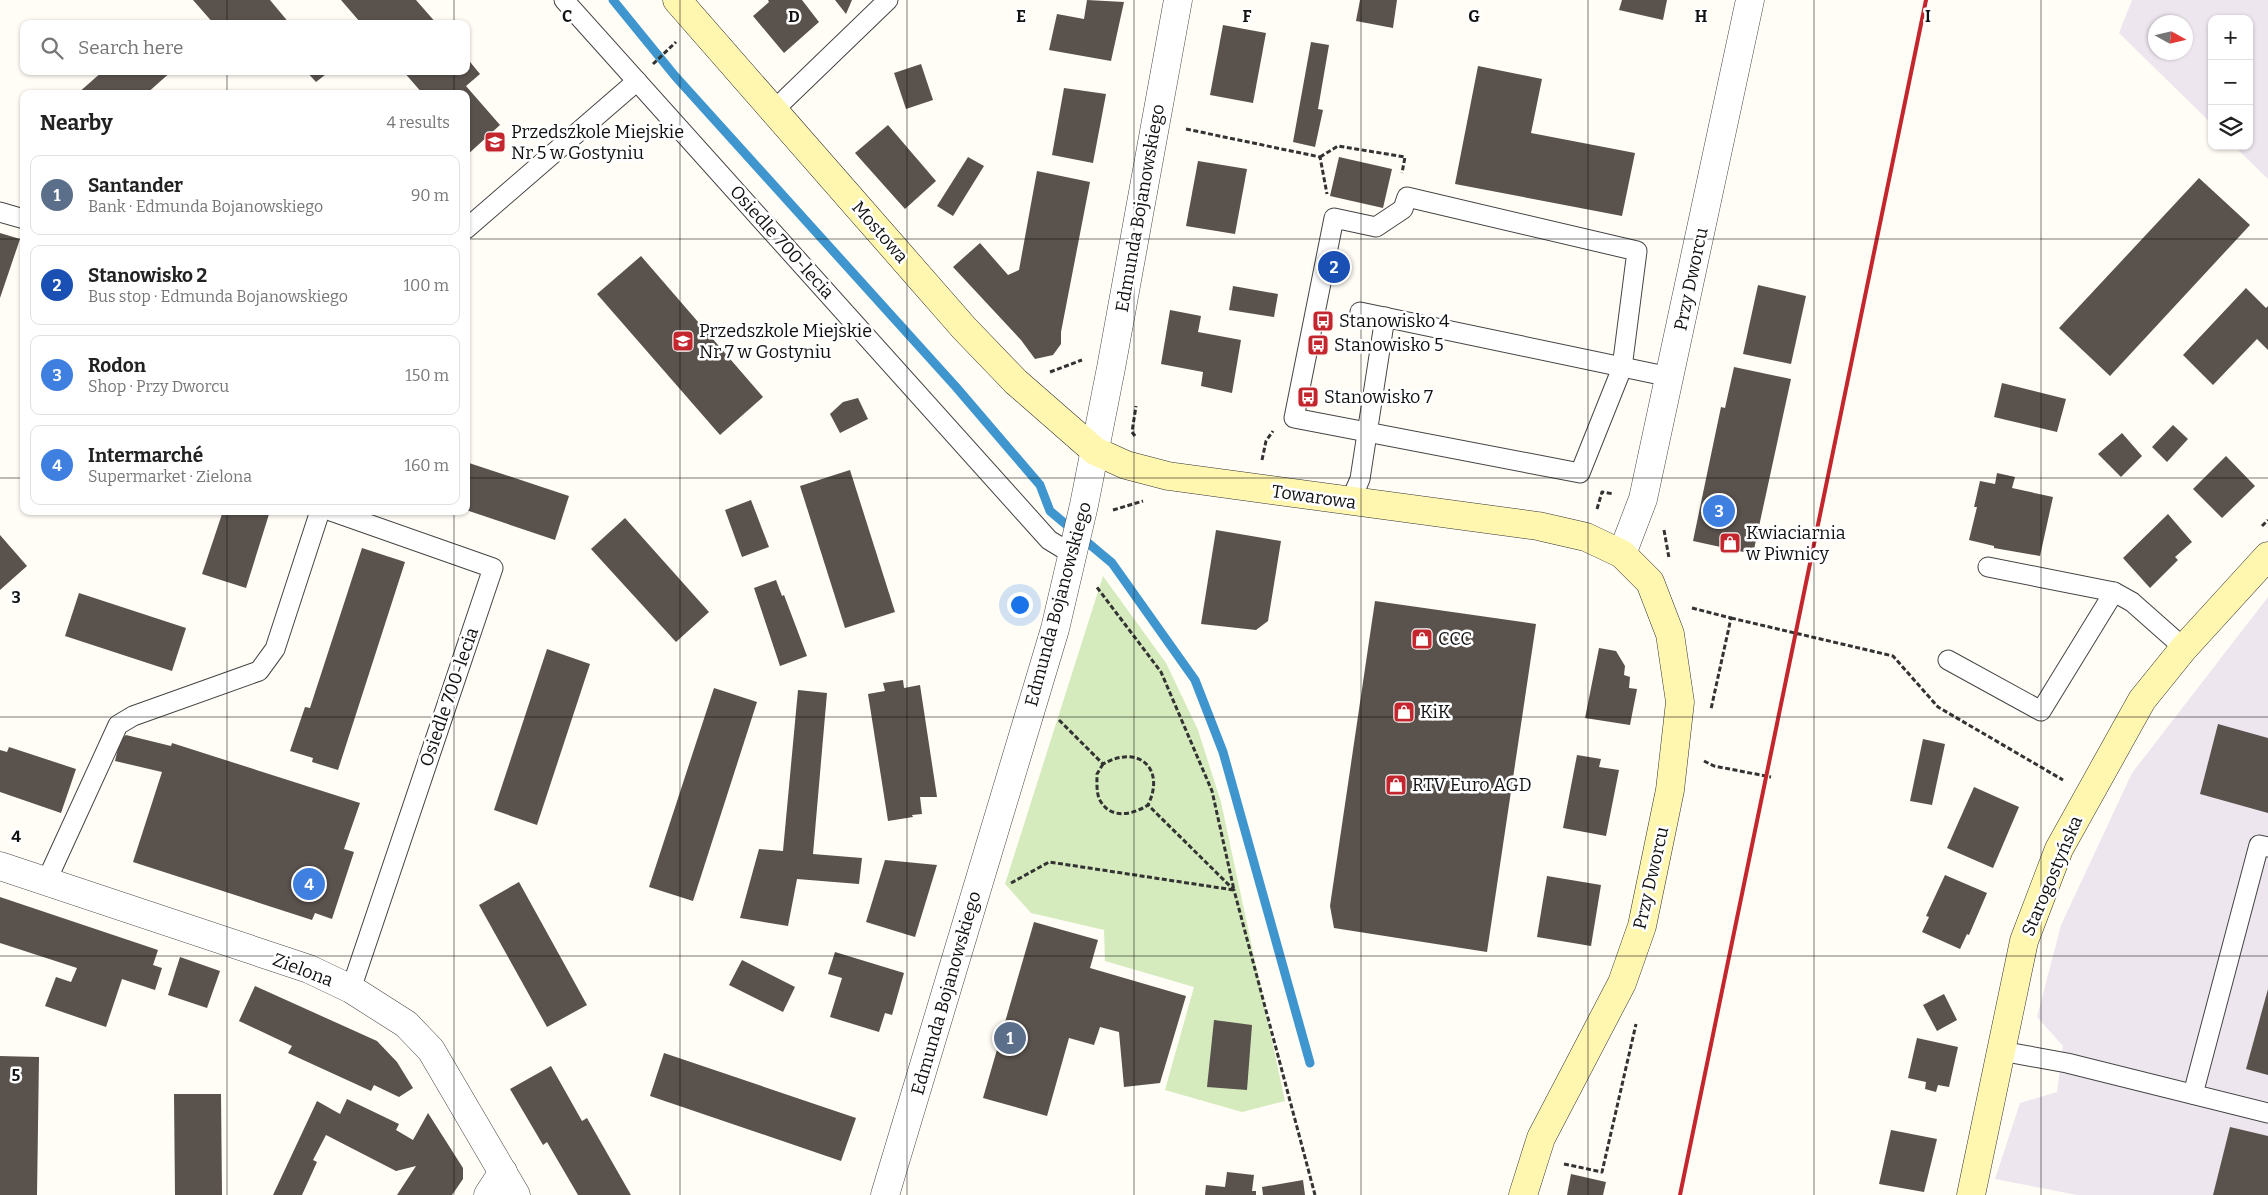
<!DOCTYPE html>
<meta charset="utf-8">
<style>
body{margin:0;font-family:Bitter,serif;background:#f6f6f6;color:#222}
.controls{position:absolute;right:15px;top:15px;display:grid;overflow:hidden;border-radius:10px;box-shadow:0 1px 4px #0004}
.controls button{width:45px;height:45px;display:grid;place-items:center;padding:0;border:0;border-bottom:1px solid #e0e0e0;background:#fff;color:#222;font:25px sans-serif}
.compass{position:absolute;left:2148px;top:15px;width:45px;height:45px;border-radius:50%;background:#fff;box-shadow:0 1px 4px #0004;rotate:98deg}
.you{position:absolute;left:1019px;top:604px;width:18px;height:18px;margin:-12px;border:4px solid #fff;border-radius:50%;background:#1a73e8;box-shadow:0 0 0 8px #1a73e833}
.badge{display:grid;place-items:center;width:32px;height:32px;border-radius:50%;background:#ea580c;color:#fff;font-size:16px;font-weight:700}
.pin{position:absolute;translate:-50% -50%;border:2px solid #fff;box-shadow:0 1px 5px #0006}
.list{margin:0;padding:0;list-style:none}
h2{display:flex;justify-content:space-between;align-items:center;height:65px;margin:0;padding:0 20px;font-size:21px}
h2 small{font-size:16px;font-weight:400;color:#767676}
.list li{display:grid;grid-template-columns:32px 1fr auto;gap:15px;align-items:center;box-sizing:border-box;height:80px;margin:0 10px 10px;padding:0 10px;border:1px solid #e0e0e0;border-radius:10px}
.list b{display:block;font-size:19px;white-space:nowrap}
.list p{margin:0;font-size:16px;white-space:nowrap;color:#767676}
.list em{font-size:16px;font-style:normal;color:#767676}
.icon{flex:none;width:28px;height:28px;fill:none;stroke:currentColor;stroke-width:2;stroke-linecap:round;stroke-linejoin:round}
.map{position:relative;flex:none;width:2268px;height:1195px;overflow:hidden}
.search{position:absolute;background:#fff;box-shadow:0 1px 4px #0004;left:20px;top:20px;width:450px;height:55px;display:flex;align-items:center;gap:12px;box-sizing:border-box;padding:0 18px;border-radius:10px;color:#767676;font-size:19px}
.panel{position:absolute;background:#fff;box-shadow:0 1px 4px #0004;left:20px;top:90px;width:450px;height:425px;border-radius:10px}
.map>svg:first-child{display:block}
</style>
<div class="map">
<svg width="2268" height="1195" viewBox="0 0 2268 1195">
<rect width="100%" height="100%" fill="#fffdf5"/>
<g fill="#eee6ef" fill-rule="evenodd">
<path d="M 2132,0 L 2268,0 L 2268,179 L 2234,146 L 2249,146 L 2249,19 L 2212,19 L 2212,124 L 2119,33 ZM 2156,22 L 2186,22 L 2186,52 L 2156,52 Z"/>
<path d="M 2268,597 L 2268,1195 L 2077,1195 L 1995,1179 L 2020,1103 L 2057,1092 L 2063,1046 L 2037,1017 L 2061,925 L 2132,773 Z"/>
</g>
<path fill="#d5ebbd" d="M 1103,576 L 1166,663 L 1198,730 L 1221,802 L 1285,1101 L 1242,1112 L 1165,1090 L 1194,987 L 1105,961 L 1104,930 L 1031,913 L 1005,884 Z"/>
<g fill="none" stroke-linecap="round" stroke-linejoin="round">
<path stroke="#3f96cf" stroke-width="9" d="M 613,0 L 675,76 L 956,387 L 1040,485 L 1050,511 L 1112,563 L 1195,680 L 1223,752 L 1310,1063"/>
</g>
<g fill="#5a524d">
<path d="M 193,0 L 270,0 L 290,24 L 214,24 Z"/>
<path d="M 341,0 L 416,0 L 437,24 L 358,24 L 360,22 Z"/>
<path d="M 768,0 L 802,0 L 819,22 L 784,53 L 753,16 L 769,2 Z"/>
<path d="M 835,0 L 852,0 L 846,14 Z"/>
<path d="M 1087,0 L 1124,2 L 1111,61 L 1049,50 L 1057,14 L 1084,19 Z"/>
<path d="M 1360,0 L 1397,0 L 1393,28 L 1356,21 Z"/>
<path d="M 1622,0 L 1667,0 L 1663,20 L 1619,10 Z"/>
<path d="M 1223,25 L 1266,33 L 1253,103 L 1210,95 Z"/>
<path d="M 1311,42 L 1329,45 L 1318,109 L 1323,110 L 1315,147 L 1293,142 Z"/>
<path d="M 466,57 L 480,74 L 466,86 L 500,125 L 466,156 L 466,94 L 423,94 L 403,71 L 466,71 Z"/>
<path d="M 921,64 L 933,100 L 906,109 L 894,73 Z"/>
<path d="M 1478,66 L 1542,79 L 1531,133 L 1635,153 L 1622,216 L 1455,184 Z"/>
<path d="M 103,71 L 172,71 L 146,94 L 77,94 Z"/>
<path d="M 306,71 L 330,71 L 316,82 Z"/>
<path d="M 1064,88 L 1106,94 L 1093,163 L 1052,155 Z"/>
<path d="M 888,125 L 936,181 L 905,209 L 855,153 Z"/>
<path d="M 968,157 L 984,166 L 953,216 L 937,206 Z"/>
<path d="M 1339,157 L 1392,169 L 1383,208 L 1330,196 Z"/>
<path d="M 1198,161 L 1247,169 L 1235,234 L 1186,226 Z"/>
<path d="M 1037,171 L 1090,182 L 1061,332 L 1061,344 L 1053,355 L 1035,359 L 1021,340 L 953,267 L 980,243 L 1008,275 L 1019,270 Z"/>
<path d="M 2199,178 L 2250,225 L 2110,376 L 2059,328 Z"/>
<path d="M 0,233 L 20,239 L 0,298 Z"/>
<path d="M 641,256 L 763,397 L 720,435 L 597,294 Z"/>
<path d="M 1758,285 L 1806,296 L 1791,364 L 1743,354 Z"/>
<path d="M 1233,286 L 1278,294 L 1274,317 L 1229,310 Z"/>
<path d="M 2246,288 L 2266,308 L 2268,306 L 2268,350 L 2257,339 L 2213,385 L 2183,355 Z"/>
<path d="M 1170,310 L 1201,316 L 1198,332 L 1241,340 L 1232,393 L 1201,386 L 1203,372 L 1161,364 Z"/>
<path d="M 1734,367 L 1791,379 L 1753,554 L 1693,541 L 1721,407 L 1725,408 Z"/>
<path d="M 2002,383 L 2066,399 L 2057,432 L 1994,417 Z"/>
<path d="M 858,398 L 868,419 L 840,433 L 830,414 L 843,402 Z"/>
<path d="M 2173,425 L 2188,439 L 2167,462 L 2152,447 Z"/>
<path d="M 2122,433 L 2142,456 L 2121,477 L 2098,454 Z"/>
<path d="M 2226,456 L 2255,486 L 2222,518 L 2193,489 Z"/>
<path d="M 466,462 L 569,496 L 555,540 L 466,510 Z"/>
<path d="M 850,470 L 895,612 L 845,628 L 800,486 Z"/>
<path d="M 1997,473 L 2015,477 L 2012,488 L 2053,497 L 2040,556 L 1994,548 L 1994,546 L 1969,540 L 1977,507 L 1974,507 L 1980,481 L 1995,484 Z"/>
<path d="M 751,500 L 769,547 L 742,557 L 725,510 Z"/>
<path d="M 223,511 L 270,511 L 246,588 L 202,574 Z"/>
<path d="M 2168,514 L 2192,542 L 2175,557 L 2178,560 L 2150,588 L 2123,558 Z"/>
<path d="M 625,518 L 709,612 L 676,642 L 591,549 Z"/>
<path d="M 1216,530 L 1281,541 L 1268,621 L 1256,630 L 1201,624 Z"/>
<path d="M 0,535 L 27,566 L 0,590 Z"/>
<path d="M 362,548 L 405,562 L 338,770 L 312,762 L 313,758 L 290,751 L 305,707 L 310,708 Z"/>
<path d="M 776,580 L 782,596 L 784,595 L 807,656 L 780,666 L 754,588 Z"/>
<path d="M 79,593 L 186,628 L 172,671 L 65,636 Z"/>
<path d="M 1375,601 L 1536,624 L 1487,952 L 1334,928 L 1330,906 Z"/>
<path d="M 1599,648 L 1616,651 L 1625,666 L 1624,675 L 1630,677 L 1629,688 L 1637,689 L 1630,725 L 1585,718 Z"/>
<path d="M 547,649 L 590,664 L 537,825 L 494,810 Z"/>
<path d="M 903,680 L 904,688 L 920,685 L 937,797 L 920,797 L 922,814 L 912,815 L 913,817 L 888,821 L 868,694 L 885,691 L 883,683 Z"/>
<path d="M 714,688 L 757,702 L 693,901 L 649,887 Z"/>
<path d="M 798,690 L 827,693 L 813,854 L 862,858 L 859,884 L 797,879 L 788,926 L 740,918 L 759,849 L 783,851 Z"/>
<path d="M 2218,724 L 2268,738 L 2268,813 L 2200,794 Z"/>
<path d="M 126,735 L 171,746 L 172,743 L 360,803 L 344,849 L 354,852 L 332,919 L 315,913 L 312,920 L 133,862 L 162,772 L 115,761 L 120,740 Z"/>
<path d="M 1923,739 L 1945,744 L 1932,805 L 1910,801 Z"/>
<path d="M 9,747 L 76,769 L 61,813 L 0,792 L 0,750 L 7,752 Z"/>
<path d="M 1577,755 L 1601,759 L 1599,767 L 1619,770 L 1606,836 L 1563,828 Z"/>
<path d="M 1974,787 L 2019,807 L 1993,868 L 1947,848 Z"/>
<path d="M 885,860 L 937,865 L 915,937 L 866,922 Z"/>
<path d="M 1945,875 L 1987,893 L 1969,935 L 1967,934 L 1960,949 L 1922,932 L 1929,917 L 1926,916 Z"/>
<path d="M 1547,876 L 1601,885 L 1591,946 L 1537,937 Z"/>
<path d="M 519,882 L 587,1005 L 547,1027 L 479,905 Z"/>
<path d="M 0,897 L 158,950 L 153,965 L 162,968 L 155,990 L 122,979 L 106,1027 L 45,1006 L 56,977 L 71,982 L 77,968 L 0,943 Z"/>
<path d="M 1034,922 L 1098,940 L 1090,968 L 1186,996 L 1160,1083 L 1124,1087 L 1119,1032 L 1100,1027 L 1094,1045 L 1069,1038 L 1047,1116 L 983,1098 Z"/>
<path d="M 835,952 L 904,973 L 892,1015 L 885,1013 L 879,1032 L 830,1017 L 842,978 L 828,974 Z"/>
<path d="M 180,957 L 220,971 L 207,1008 L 168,995 Z"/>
<path d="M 742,960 L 795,987 L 783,1012 L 729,985 Z"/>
<path d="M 255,986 L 377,1041 L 397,1062 L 413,1088 L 399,1097 L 374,1085 L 371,1091 L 288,1053 L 292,1046 L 239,1021 Z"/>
<path d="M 2268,989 L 2268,1075 L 2246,1069 Z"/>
<path d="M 1944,994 L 1957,1020 L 1937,1031 L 1923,1005 Z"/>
<path d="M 1214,1020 L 1252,1025 L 1247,1090 L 1207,1087 Z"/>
<path d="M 1917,1038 L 1958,1047 L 1949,1087 L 1938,1085 L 1936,1092 L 1925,1089 L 1926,1082 L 1908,1078 Z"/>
<path d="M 664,1053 L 856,1118 L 841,1161 L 650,1096 Z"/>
<path d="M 0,1056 L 39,1057 L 37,1195 L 0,1195 Z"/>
<path d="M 551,1066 L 582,1121 L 587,1118 L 631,1195 L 578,1195 L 547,1142 L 543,1145 L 510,1089 Z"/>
<path d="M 174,1094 L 221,1094 L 222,1195 L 175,1195 Z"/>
<path d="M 347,1099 L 399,1124 L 396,1130 L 413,1140 L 428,1113 L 463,1168 L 463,1179 L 452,1195 L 397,1195 L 416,1166 L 396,1171 L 326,1135 L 313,1160 L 317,1162 L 302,1195 L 273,1195 L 317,1101 L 340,1114 Z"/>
<path d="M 2230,1127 L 2268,1136 L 2268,1195 L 2213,1195 Z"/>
<path d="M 1891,1130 L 1937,1139 L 1924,1192 L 1879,1184 Z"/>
<path d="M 1227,1172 L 1254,1175 L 1252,1191 L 1256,1191 L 1256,1195 L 1205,1195 L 1206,1185 L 1225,1187 Z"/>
<path d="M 1571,1174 L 1606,1182 L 1603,1195 L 1567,1195 Z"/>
<path d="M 1303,1180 L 1305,1195 L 1263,1195 L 1262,1187 Z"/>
</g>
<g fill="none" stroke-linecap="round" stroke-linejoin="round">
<g stroke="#444" stroke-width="21">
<g id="lane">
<path d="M 564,0 L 1049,540 L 1072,554"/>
<path d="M 774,110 L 888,0"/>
<path d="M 1407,197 L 1637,251 L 1622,368 L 1580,473 L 1294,418 L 1334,218 L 1376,227 L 1403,209 Z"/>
<path d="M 0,212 L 24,219"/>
<path d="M 466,229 L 637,81"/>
<path d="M 1360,312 L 1670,377"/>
<path d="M 1350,502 L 1360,479 L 1385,317"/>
<path d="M 331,511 L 493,568 L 351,989"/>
<path d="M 1988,567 L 2114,592 L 2132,602 L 2184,648"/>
<path d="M 1948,660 L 2041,711 L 2114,592"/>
<path d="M 46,882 L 118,725 L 133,716 L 259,671 L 275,649 L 320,511"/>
<path d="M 2001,1051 L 2067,1063 L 2268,1113"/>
<path d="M 2193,1094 L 2259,845 L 2268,847"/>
</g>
</g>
<g stroke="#444" stroke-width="29">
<g id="street">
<path d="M 1622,554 L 1643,499 L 1750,0"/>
<path d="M 0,866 L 309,969 L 351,989 L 406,1024 L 431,1050 L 516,1195"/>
<path d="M 488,1195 L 503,1172"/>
<path d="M 885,1195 L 1055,629 L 1084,505 L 1111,368 L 1178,0"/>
</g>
</g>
<g stroke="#333" stroke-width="29">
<g id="secondary">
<path d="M 677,0 L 964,328 L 1016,382 L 1095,451 L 1126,465 L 1168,476 L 1538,526 L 1586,537 L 1622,554 L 1650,582 L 1670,634 L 1680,702 L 1670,790 L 1642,926 L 1622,983 L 1541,1138 L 1523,1195"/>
<path d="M 1971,1195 L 2024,941 L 2059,849 L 2142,700 L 2184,648 L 2268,556"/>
</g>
</g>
<g stroke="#333" stroke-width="3" stroke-dasharray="5 2.5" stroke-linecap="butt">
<path d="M 653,64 L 676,42"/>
<path d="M 1186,129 L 1320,157 L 1327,194"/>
<path d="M 1320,157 L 1338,146 L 1405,157 L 1402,173"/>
<path d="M 1050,372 L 1082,360"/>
<path d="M 1135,436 L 1132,432 L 1136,406"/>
<path d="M 1262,460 L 1266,441 L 1273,431"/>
<path d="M 1597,509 L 1602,492 L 1614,494"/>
<path d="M 1113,510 L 1143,501"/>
<path d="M 2262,526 L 2268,520"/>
<path d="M 1664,530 L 1669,558"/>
<path d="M 1692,608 L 1731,618 L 1711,709"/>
<path d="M 1731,618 L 1893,656 L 1938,707 L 2063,780"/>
<path d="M 1059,720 L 1103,764 C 1138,744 1166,768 1148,805"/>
<path d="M 1704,761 L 1714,766 L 1771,777"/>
<path d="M 1103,764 L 1097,774 C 1097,783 1096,795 1101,802 C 1112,820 1134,814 1148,805 L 1234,890 L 1315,1195"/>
<path d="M 1011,883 L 1049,862 L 1234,890 L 1212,791 L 1161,672 L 1096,586"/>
<path d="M 1564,1164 L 1602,1172 L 1636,1024"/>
</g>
<use href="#lane" stroke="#fff" stroke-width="19"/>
<use href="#street" stroke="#fff" stroke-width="28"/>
<use href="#secondary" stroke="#fff6b0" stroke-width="28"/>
<path stroke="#c4262e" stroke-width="4" d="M 1680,1195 L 1926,0"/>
</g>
<path fill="none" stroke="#111" stroke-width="1" stroke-opacity="0.55" d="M 227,0 L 227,24M 454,0 L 454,24M 680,0 L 680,1195M 907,0 L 907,1195M 1134,0 L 1134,1195M 1361,0 L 1361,1195M 1588,0 L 1588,1195M 1814,0 L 1814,1195M 2041,0 L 2041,1195M 227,71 L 227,94M 454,71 L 454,94M 0,239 L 24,239M 466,239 L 2268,239M 0,478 L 24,478M 466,478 L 2268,478M 227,511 L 227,1195M 454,511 L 454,1195M 0,717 L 2268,717M 0,956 L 2268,956"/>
<defs>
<g id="school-square" transform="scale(1.125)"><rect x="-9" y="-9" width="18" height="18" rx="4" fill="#c4262e" stroke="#fff"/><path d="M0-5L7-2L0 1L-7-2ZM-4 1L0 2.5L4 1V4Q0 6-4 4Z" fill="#fff"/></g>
<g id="bus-square" transform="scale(1.125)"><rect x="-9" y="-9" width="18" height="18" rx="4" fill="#c4262e" stroke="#fff"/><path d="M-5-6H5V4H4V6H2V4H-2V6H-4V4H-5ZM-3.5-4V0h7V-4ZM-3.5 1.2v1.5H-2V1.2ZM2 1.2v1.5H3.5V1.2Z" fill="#fff"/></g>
<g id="shop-square" transform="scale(1.125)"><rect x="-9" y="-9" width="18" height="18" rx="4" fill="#c4262e" stroke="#fff"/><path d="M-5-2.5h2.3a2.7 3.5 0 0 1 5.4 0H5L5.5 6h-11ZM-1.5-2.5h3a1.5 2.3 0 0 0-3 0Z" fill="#fff"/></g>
</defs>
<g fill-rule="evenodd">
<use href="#school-square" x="495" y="142"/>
<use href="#bus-square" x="1323" y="321"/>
<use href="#school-square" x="683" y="341"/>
<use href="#bus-square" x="1318" y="345"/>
<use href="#bus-square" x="1308" y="397"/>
<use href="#shop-square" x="1730" y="543"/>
<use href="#shop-square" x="1422" y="639"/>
<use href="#shop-square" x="1404" y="712"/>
<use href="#shop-square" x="1396" y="785"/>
</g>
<g text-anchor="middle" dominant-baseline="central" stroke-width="5" stroke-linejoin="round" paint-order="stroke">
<g font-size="18" fill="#111" stroke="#fff" text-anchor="start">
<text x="511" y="132">Przedszkole Miejskie<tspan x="511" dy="21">Nr 5 w Gostyniu</tspan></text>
<text x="1339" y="321">Stanowisko 4</text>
<text x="699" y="331">Przedszkole Miejskie<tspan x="699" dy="21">Nr 7 w Gostyniu</tspan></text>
<text x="1334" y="345">Stanowisko 5</text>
<text x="1324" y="397">Stanowisko 7</text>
<text x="1746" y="533">Kwiaciarnia<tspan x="1746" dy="21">w Piwnicy</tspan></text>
<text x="1438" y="639">CCC</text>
<text x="1420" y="712">KiK</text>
<text x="1412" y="785">RTV Euro AGD</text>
</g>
<g font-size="18" fill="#111" stroke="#fff">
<text transform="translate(1140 208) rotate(-80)">Edmunda Bojanowskiego</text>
<text transform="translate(880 232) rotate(49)">Mostowa</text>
<text transform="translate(782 242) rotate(48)">Osiedle 700-lecia</text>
<text transform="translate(1691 279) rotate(-78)">Przy Dworcu</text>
<text transform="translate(1314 497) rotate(8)">Towarowa</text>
<text transform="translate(1058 604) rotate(-75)">Edmunda Bojanowskiego</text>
<text transform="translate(449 697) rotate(-71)">Osiedle 700-lecia</text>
<text transform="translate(2052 876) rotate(-67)">Starogostyńska</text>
<text transform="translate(1651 878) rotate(-77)">Przy Dworcu</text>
<text transform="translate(303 970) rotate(21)">Zielona</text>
<text transform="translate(946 993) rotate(-74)">Edmunda Bojanowskiego</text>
</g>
</g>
<g font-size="16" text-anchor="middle" font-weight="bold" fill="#111" stroke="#fff" stroke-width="5" stroke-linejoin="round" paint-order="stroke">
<text x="567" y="22">C</text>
<text x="794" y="22">D</text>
<text x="1021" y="22">E</text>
<text x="1247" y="22">F</text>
<text x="1474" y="22">G</text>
<text x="1701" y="22">H</text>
<text x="1928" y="22">I</text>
<text x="16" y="603">3</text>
<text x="16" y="842">4</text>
<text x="16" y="1081">5</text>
</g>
</svg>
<div class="controls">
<button>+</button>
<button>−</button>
<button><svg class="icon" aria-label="layers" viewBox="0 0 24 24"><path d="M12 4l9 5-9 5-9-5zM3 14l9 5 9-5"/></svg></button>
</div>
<svg class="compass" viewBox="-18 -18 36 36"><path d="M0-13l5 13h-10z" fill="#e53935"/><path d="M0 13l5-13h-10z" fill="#767676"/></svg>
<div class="you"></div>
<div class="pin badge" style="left:1010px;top:1038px;background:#5c6f8a">1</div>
<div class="pin badge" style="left:1334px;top:267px;background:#1a4fb4">2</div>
<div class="pin badge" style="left:1719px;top:511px;background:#3f7fe0">3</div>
<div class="pin badge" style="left:309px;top:884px;background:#3f7fe0">4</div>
<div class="search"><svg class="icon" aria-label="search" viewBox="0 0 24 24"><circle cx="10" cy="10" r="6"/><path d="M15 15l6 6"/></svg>Search here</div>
<section class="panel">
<h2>Nearby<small>4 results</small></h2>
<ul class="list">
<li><span class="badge" style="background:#5c6f8a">1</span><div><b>Santander</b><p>Bank · Edmunda Bojanowskiego</p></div><em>90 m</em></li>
<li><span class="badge" style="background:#1a4fb4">2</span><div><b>Stanowisko 2</b><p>Bus stop · Edmunda Bojanowskiego</p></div><em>100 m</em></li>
<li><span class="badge" style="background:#3f7fe0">3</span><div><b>Rodon</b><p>Shop · Przy Dworcu</p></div><em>150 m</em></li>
<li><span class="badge" style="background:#3f7fe0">4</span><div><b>Intermarché</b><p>Supermarket · Zielona</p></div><em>160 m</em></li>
</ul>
</section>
</div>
